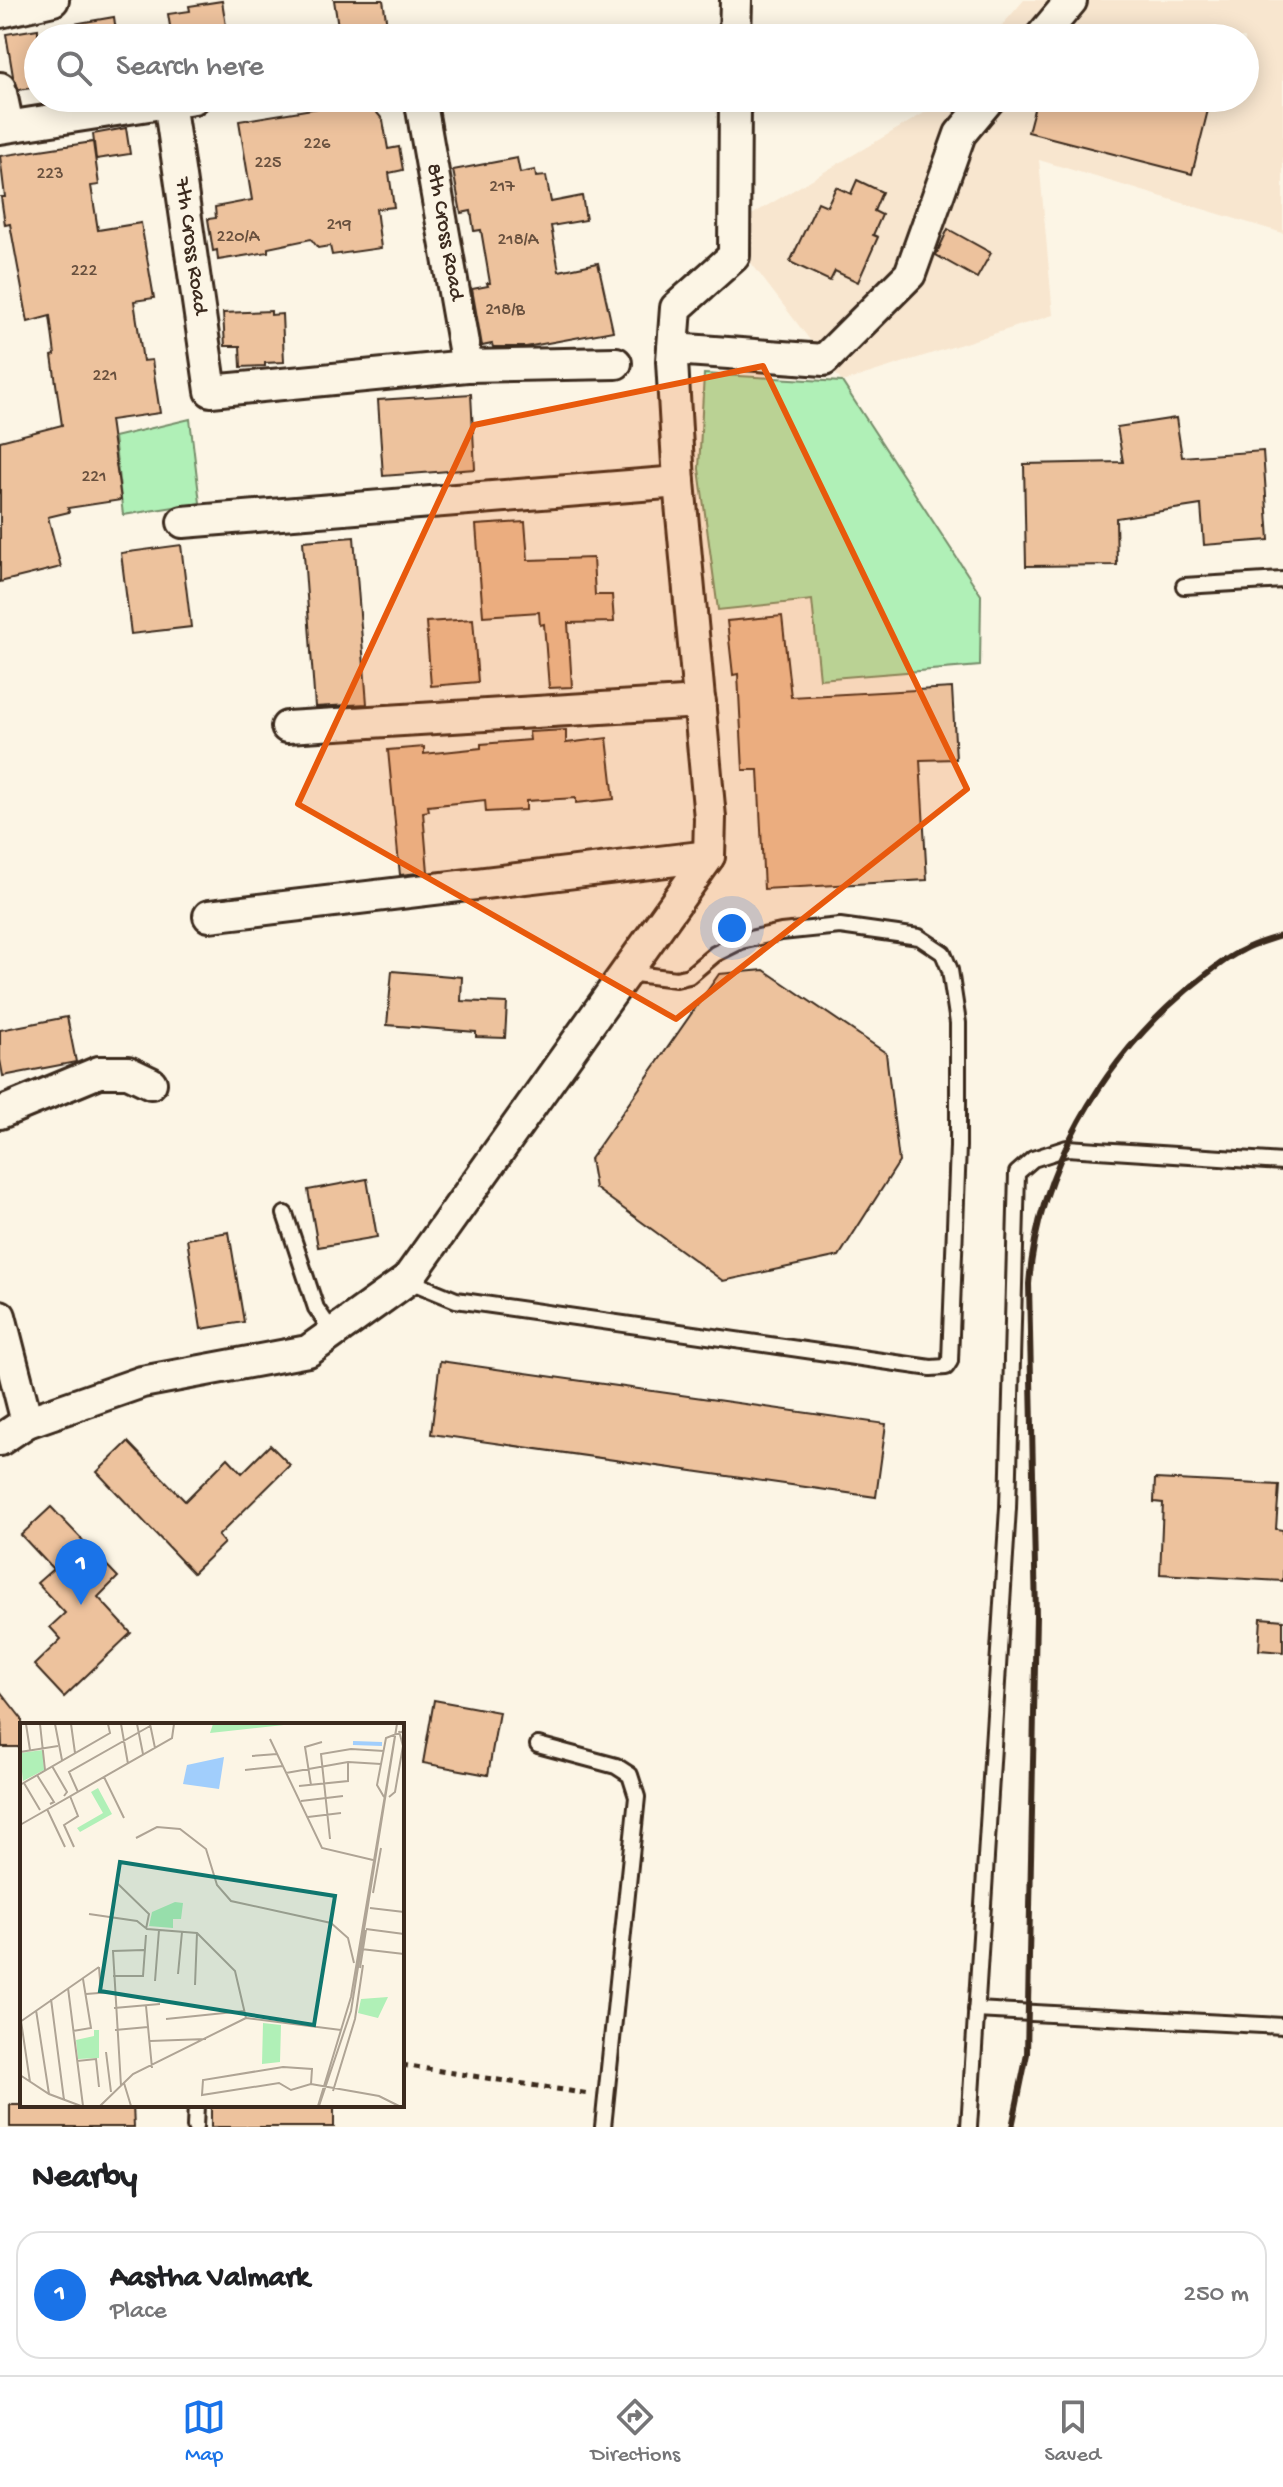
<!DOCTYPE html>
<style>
body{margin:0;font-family:"Gochi Hand",sans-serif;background:#f6f6f6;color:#202124}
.you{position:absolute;left:732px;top:928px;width:28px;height:28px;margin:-20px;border:6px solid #fff;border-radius:50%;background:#1a73e8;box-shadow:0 0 0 12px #1a73e833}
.badge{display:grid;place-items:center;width:52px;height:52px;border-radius:50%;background:#1a73e8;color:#fff;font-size:26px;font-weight:700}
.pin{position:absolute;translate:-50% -66px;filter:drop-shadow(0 2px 4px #0008)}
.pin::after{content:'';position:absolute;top:42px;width:28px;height:24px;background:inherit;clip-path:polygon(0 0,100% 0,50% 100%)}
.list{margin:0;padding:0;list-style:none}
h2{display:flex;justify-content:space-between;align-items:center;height:104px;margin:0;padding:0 32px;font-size:34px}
h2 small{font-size:26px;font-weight:400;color:#757577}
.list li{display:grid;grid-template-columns:52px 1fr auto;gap:24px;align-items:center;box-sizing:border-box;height:128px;margin:0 16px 16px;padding:0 16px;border:2px solid #e0e0e0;border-radius:24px}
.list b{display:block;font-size:30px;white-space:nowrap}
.list p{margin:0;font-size:26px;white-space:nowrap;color:#757577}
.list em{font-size:26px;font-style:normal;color:#757577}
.icon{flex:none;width:44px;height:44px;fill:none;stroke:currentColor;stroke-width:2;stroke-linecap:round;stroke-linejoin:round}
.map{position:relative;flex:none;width:1283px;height:2127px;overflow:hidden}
.search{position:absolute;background:#fff;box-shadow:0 4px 20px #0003;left:24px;right:24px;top:24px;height:88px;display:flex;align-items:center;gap:20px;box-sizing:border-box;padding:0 28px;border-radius:44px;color:#757577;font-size:30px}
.sheet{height:248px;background:#fff}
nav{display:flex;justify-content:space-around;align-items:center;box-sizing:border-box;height:112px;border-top:2px solid #e0e0e0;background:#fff;font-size:22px;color:#757577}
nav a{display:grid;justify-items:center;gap:4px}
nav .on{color:#1a73e8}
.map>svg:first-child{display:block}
</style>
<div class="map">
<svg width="1283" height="2127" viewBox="0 0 1283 2127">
<rect width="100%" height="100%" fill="#fcf5e5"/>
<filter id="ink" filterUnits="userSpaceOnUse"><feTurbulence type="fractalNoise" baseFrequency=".0125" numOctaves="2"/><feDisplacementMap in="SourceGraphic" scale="16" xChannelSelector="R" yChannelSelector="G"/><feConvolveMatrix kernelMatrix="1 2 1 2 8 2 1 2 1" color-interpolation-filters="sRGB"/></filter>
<g filter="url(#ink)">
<path fill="#f8e6cf" d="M 1024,0 L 1283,0 L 1283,233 L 1039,160 L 1053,315 L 842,382 L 726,230 L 931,109 L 940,98 L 1245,98 L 1245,38 L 991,38 Z"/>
<g fill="#b0f0b7" stroke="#768d6a" stroke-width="2">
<path d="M 704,374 L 842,382 L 981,595 L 980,666 L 820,679 L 812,600 L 718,610 L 699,469 Z"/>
<path d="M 190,419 L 200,503 L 123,515 L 114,437 Z"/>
</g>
<g fill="#edc29d" stroke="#3b2a1e" stroke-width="2">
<path d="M 334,0 L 383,0 L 387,25 L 339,33 Z"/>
<path d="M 222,1 L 228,38 L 172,38 L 168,14 L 190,11 L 189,6 Z"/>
<path d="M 114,17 L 117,38 L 56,38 L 56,27 Z"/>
<path d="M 38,29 L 38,87 L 19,90 L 13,76 L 6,34 Z"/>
<path d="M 342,98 L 371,98 L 373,108 L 383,120 L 388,149 L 399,147 L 403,170 L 389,173 L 394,207 L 376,209 L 381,248 L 332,255 L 330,246 L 318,248 L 311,239 L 268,248 L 268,252 L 218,260 L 217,250 L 213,251 L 208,219 L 216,218 L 215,207 L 252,200 L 239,121 L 343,104 Z"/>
<path d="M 1037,98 L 1211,98 L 1192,174 L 1028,132 Z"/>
<path d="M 126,128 L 130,154 L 96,159 L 93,134 Z"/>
<path d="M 93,142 L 99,185 L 91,186 L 98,230 L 141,223 L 154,298 L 134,301 L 143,361 L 152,360 L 160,413 L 110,420 L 121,500 L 68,508 L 69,512 L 48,517 L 61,567 L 0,582 L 0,441 L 62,425 L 52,356 L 55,355 L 50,316 L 28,322 L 10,224 L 5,225 L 1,197 L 5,197 L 0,156 Z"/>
<path d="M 517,158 L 520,173 L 535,170 L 536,177 L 546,176 L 551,202 L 582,196 L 586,220 L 551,226 L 559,271 L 598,263 L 613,331 L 526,347 L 493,347 L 492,344 L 482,346 L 472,289 L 488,286 L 487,283 L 490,283 L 481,230 L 474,231 L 471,211 L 461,213 L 453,170 Z"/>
<path d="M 857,180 L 882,192 L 874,211 L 882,215 L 873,235 L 878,237 L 858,282 L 835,271 L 830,281 L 790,262 L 818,202 L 827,206 L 836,187 L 851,194 Z"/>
<path d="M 948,229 L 991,253 L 977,278 L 936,255 Z"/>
<path d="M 271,311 L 271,315 L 282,314 L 284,362 L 265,363 L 265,366 L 241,367 L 240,346 L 225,346 L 223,313 Z"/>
<path d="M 471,394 L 475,469 L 383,476 L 378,400 Z"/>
<path d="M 1176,418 L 1182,457 L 1263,451 L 1269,540 L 1204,545 L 1201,505 L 1116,518 L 1117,565 L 1026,566 L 1024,464 L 1123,462 L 1117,427 Z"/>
<path d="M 525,522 L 528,560 L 593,558 L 595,595 L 612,595 L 614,622 L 568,623 L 572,687 L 549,688 L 544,624 L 540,625 L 539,612 L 483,616 L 476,525 Z"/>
<path d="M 354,537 L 367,704 L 315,707 L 303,541 Z"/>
<path d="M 181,545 L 191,627 L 131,634 L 121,553 Z"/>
<path d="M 782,616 L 791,697 L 952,688 L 956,759 L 920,760 L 927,880 L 764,889 L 758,770 L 743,770 L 738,674 L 733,675 L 727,621 Z"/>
<path d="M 473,619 L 478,682 L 431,686 L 426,622 Z"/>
<path d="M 566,730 L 566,743 L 607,738 L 614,799 L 576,803 L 576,798 L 526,801 L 526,810 L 486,812 L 485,800 L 428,806 L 429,811 L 423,812 L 428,872 L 400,875 L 388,750 L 424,747 L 424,754 L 481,748 L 481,744 L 530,740 L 529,732 Z"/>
<path d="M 764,970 L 886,1053 L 899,1162 L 839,1256 L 723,1281 L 595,1188 L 590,1159 L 719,974 Z"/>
<path d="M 392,971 L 462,977 L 461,1001 L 507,1003 L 505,1038 L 476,1037 L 476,1032 L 387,1025 Z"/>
<path d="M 67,1017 L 76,1062 L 3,1076 L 0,1060 L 0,1030 Z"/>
<path d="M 367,1179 L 377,1237 L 318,1247 L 308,1190 Z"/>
<path d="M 229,1232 L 244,1322 L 201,1329 L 187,1239 Z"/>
<path d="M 440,1361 L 886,1424 L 876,1497 L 431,1434 Z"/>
<path d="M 128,1442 L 185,1501 L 228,1458 L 242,1473 L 270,1445 L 290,1465 L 218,1536 L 224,1543 L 193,1573 L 97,1472 Z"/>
<path d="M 1155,1479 L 1279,1485 L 1276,1529 L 1283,1530 L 1283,1581 L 1160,1574 L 1163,1503 L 1154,1502 Z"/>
<path d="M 51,1507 L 118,1577 L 98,1597 L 131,1633 L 64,1697 L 34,1665 L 61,1639 L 50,1627 L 65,1613 L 37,1583 L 53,1569 L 21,1535 Z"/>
<path d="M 1261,1618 L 1283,1620 L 1283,1652 L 1259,1650 Z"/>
<path d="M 0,1691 L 22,1719 L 22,1747 L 2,1747 Z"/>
<path d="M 434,1700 L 499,1712 L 488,1775 L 423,1763 Z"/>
<path d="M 10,2105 L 133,2105 L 134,2127 L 10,2127 Z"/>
<rect x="211" y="2105" width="123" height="22"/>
</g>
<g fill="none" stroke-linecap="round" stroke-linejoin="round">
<g stroke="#3b2a1e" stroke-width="20">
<g id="lane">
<path d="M 1184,586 L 1283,580"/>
<path d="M 285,1214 L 316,1308 L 333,1333"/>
<path d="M 407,1280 L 456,1300 L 931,1368 L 946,1367 L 950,1361 L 958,1146 L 958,1023 L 950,970 L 943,953 L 919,937 L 840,926 L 781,932 L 741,941 L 715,954 L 689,976 L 676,979 L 627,973"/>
<path d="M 538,1745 L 616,1766 L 630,1775 L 637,1797 L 603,2127"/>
<path d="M 976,2010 L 1283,2026"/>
<path d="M 195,2127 L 196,2105"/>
<path d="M 969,2127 L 1008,1508 L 1017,1173 L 1033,1159 L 1067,1148 L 1283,1162"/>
</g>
</g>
<g stroke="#3b2a1e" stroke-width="36">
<g id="street">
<path d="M 0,12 L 53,0"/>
<path d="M 735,38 L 736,0"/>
<path d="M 1040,38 L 1071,1"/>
<path d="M 0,88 L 8,126"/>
<path d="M 420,98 L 467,366"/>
<path d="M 169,101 L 211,391 L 467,366 L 616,363"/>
<path d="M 0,128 L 194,98"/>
<path d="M 673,349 L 824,360 L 910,274 L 960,134 L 990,98"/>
<path d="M 183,522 L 679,482"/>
<path d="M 287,727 L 700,702"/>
<path d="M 209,916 L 709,856"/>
<path d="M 0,1113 L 99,1072 L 128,1072 L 151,1083"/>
<path d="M 0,1316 L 27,1422"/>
<path d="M 0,1440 L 27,1422 L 142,1382 L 308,1351 L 407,1280 L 709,856 L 710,818 L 679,482 L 672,361 L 676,308 L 734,256 L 735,98"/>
</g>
</g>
<path stroke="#3b2a1e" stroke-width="5" stroke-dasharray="6 6" stroke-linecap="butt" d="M 402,2065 L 589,2094"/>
<use href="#lane" stroke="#fcf5e5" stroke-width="14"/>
<use href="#street" stroke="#fcf5e5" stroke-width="30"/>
<path stroke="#3b2a1e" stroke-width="6" d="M 1012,2127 L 1027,2054 L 1036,1616 L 1029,1284 C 1038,1170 1101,1062 1188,989 C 1205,976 1223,959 1243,950 C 1255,943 1270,940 1283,935"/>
</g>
</g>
<path fill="#e8590c" fill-opacity="0.2" stroke="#e8590c" stroke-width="6" stroke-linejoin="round" d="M 763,366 L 967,789 L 676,1019 L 298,804 L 474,425 Z"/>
<g text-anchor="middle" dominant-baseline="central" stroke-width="6" stroke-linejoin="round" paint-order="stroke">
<g font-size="18" fill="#68503e">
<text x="317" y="144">226</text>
<text x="268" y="163">225</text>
<text x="50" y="174">223</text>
<text x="502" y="187">217</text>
<text x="339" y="225">219</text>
<text x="238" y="237">220/A</text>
<text x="518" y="240">218/A</text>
<text x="84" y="271">222</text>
<text x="505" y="310">218/B</text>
<text x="105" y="376">221</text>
<text x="94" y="477">221</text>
</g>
<g font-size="22" fill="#3b2a1e" stroke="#fcf5e5">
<text transform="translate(444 232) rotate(80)">8th Cross Road</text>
<text transform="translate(190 246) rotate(82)">7th Cross Road</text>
</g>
</g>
<g transform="translate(20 1723)">
<rect width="384" height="384" fill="#fcf5e5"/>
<path d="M 193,1 L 273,1 L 190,10 ZM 23,27 L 24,47 L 3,58 L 0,30 ZM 78,65 L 92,91 L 60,109 L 57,105 L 83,90 L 71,69 ZM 155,179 L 163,180 L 161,196 L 153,196 L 153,205 L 129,203 L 132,189 ZM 368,274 L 358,295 L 338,290 L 341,276 ZM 243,300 L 261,302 L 260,339 L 242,341 ZM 74,307 L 79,307 L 79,335 L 58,336 L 56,317 L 74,313 Z" fill="#b0f0b7"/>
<path d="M 204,34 L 199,66 L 163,61 L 167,42 Z" fill="#a1cefc"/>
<path fill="none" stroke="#a1cefc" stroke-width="4" d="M 333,20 L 362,21"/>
<path fill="none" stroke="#afa495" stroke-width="2" d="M 6,1 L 10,27M 20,1 L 25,47M 35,1 L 42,37M 51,1 L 55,30M 101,1 L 108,41M 117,1 L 123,31M 130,1 L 135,25M 250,16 L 302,125 L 353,137M 0,29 L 38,23M 232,33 L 257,31M 32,43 L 47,69 L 44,73M 225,47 L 263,43M 266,50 L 328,39 L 361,41M 17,52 L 34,79 L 30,81M 84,54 L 104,95M 4,60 L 20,87M 0,62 L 90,10 L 88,1M 291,62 L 285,24 L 302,19M 279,63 L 328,58 L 328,39M 58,69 L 49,49 L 130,3M 50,73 L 58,93 L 44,102 L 54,124M 364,74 L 357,62 L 366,15 L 384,8M 369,74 L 375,69 L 383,23 L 379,8M 281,78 L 323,73M 27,86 L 45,124M 288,94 L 321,90M 0,102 L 152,15 L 154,1M 116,115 L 137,104 L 160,106 L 186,126 L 197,162 L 211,178 L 311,200 L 328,215 L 334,240M 310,116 L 301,31 L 331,26 L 364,28M 97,160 L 129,191 L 126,206M 353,170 L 361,125M 350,185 L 384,189M 69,191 L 117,198 L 127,206 L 177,210 L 215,248 L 226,295M 346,206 L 384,211M 341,226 L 384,231M 79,244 L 81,270M 340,245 L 346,207M 158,251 L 162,209M 93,253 L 123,253 L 126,212M 135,258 L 139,207M 175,262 L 177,210M 48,265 L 63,383M 66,271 L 92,269M 31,276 L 44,377M 126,283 L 132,345M 94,285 L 140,281M 16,287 L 29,371M 226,295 L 321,307M 146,296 L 224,288M 1,298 L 10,359M 0,299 L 79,244M 95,307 L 128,304M 53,308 L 71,305 L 63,256M 130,318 L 186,316M 86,329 L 91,369M 57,338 L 76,336 L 79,364M 263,344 L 292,346 L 291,361 L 271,367 L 259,360 L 182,372 L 183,357 ZM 0,352 L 29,371 L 61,383M 104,360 L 111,383M 291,361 L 359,373 L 379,383M 101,363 L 93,228 L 124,227M 313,368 L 335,296 L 343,242M 80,383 L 113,351 L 226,295M 298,383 L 331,274 L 377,1M 299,383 L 331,288 L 377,1"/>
<path fill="#0f766e" fill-opacity="0.15" stroke="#0f766e" stroke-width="4" d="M 100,139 L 315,173 L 294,302 L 80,268 Z"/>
<rect width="384" height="384" fill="none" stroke="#3b2a1e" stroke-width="4"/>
</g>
</svg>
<div class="you"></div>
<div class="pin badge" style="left:81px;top:1605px">1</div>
<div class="search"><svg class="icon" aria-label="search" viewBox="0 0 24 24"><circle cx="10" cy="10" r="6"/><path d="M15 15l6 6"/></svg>Search here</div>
</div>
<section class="sheet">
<h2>Nearby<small></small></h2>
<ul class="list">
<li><span class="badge">1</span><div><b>Aastha Valmark</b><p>Place</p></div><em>250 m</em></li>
</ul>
</section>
<nav>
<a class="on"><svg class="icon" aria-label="map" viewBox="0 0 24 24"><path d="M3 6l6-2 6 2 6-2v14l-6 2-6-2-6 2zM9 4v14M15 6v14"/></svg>Map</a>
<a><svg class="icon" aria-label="directions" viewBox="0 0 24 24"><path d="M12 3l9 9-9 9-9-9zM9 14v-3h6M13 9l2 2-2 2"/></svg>Directions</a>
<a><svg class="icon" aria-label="saved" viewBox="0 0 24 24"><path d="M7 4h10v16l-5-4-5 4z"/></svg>Saved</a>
</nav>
